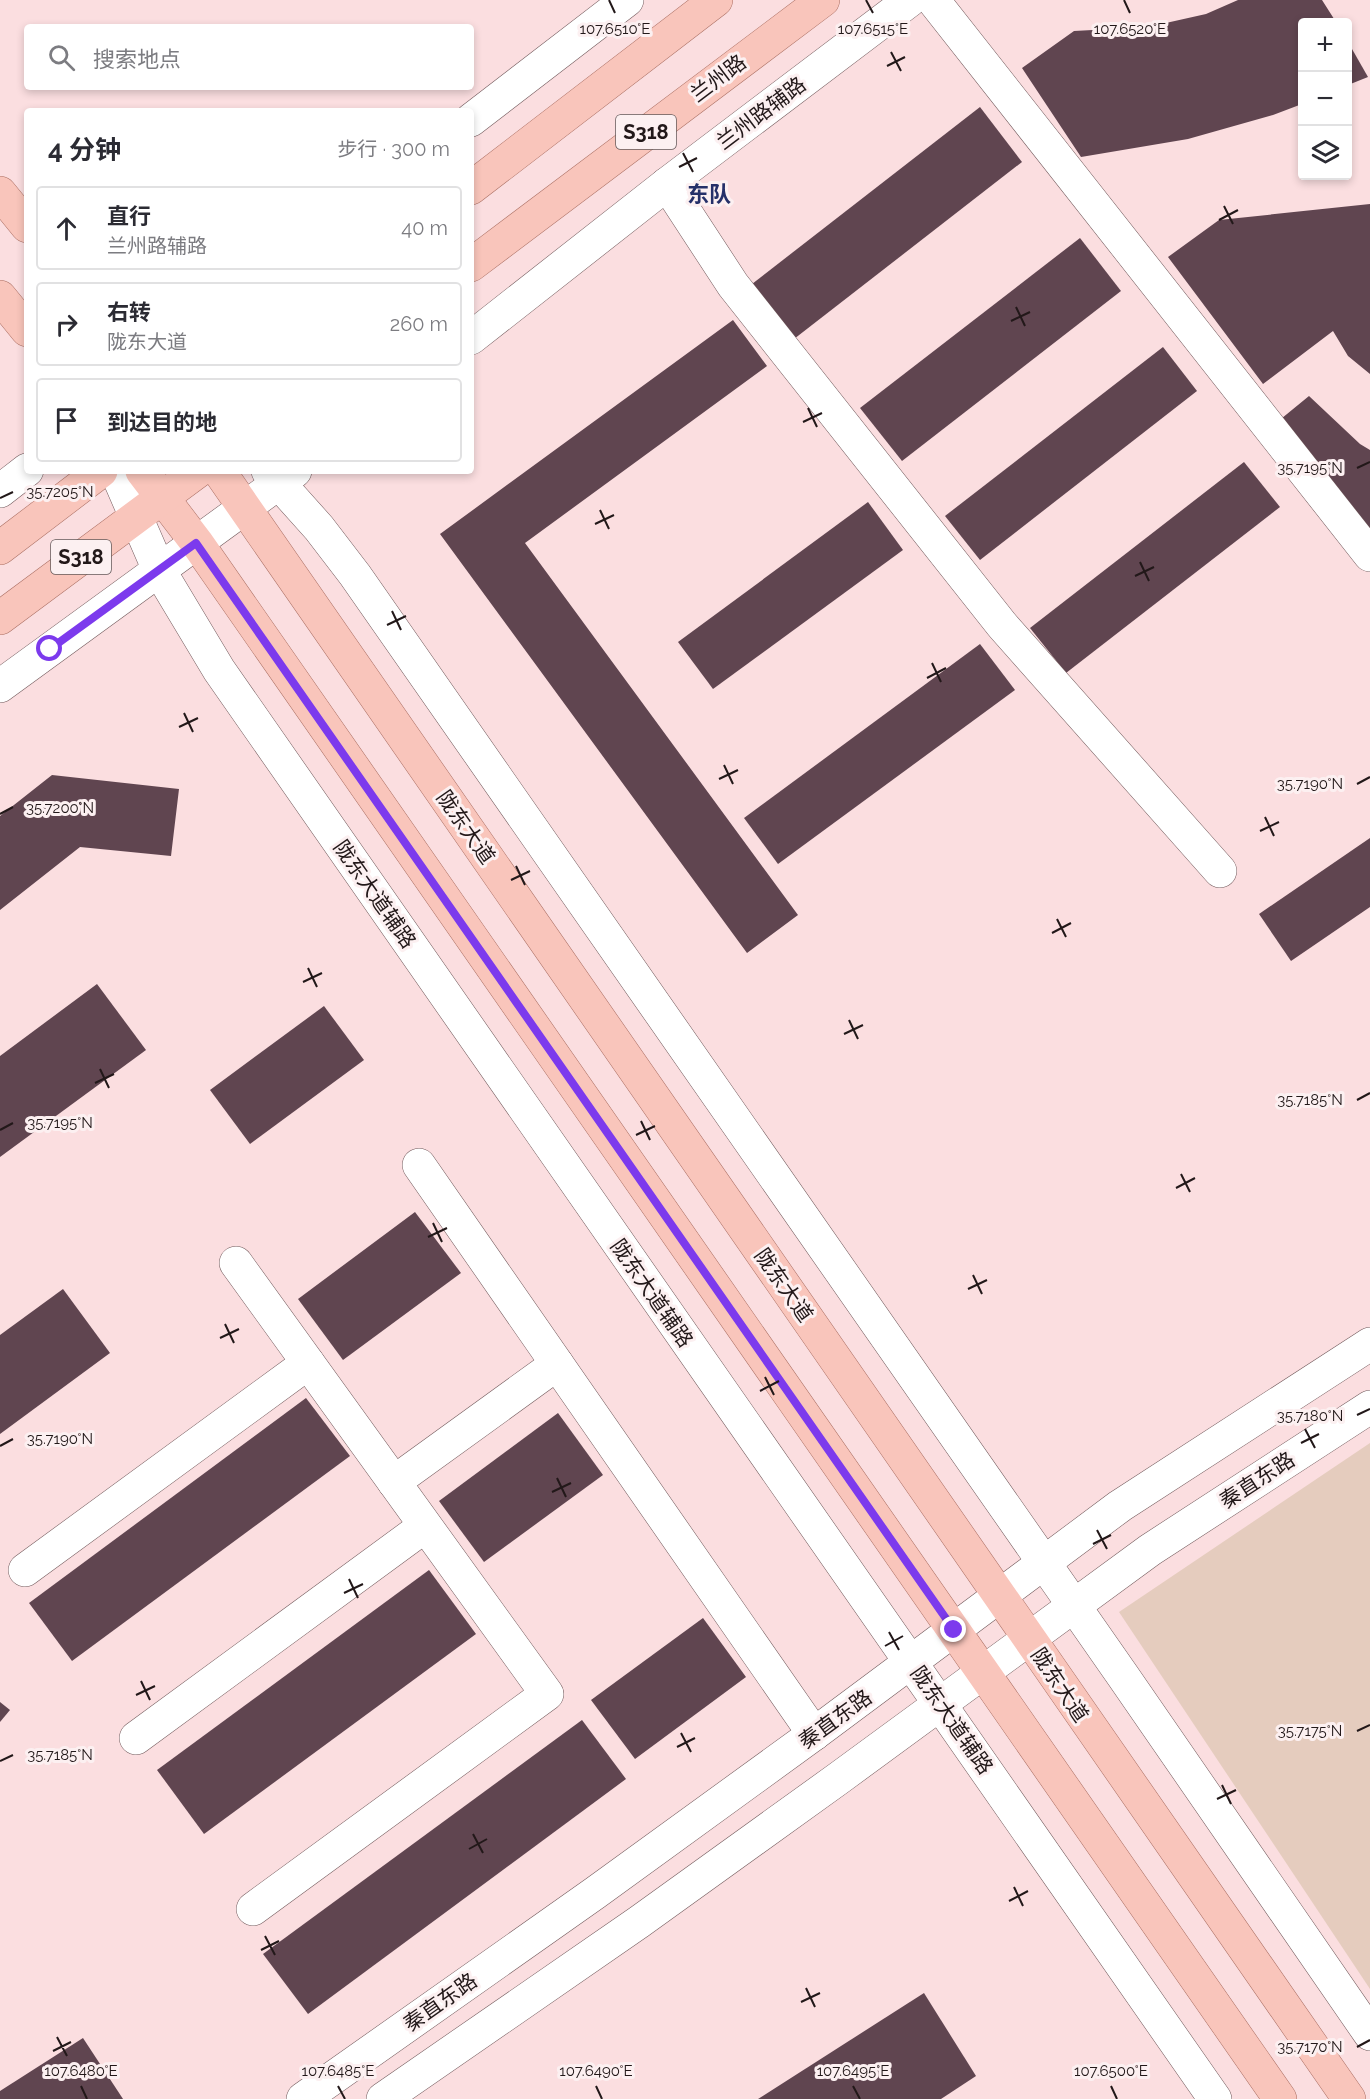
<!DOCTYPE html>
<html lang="zh">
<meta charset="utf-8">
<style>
body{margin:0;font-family:Raleway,"Noto Sans SC",sans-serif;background:#f7f7f7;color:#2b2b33}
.controls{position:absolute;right:18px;top:18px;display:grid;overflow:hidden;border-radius:6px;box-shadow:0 3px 9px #0003}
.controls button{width:54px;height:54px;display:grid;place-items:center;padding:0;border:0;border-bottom:2px solid #e1e1e2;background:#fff;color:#2b2b33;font:30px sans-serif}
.stop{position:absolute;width:18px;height:18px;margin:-14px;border:4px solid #7c3aed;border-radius:50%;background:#fff}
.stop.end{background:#7c3aed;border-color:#fff;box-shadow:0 2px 6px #0008}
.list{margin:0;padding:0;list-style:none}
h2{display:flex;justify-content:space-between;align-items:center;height:78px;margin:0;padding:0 24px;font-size:26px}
h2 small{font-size:20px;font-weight:400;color:#7c7c81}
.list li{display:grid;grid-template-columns:39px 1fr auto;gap:18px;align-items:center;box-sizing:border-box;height:84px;margin:0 12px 12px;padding:0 12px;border:2px solid #e1e1e2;border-radius:6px}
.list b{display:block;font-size:22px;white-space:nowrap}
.list p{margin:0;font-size:20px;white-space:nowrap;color:#7c7c81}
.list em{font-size:20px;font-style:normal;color:#7c7c81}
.icon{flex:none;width:33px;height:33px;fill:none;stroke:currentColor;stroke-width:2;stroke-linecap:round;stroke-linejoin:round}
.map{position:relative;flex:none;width:1370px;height:2099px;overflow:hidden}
.search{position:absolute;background:#fff;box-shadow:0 3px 9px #0003;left:24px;top:24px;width:450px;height:66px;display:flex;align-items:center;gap:15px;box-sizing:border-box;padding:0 21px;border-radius:6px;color:#7c7c81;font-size:22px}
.panel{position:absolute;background:#fff;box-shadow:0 3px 9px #0003;left:24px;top:108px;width:450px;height:366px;border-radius:6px}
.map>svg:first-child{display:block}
</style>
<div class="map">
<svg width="1370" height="2099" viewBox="0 0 1370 2099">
<rect width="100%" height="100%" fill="#fbdee0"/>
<path fill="#e5ccbe" d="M 1370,1443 L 1370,1989 L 1119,1612 Z"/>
<g fill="#604550">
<path d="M 1238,0 L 1322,0 L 1336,22 L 1302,22 L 1302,104 L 1273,115 L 1188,139 L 1081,157 L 1022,68 L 1074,31 L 1148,27 L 1206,14 Z"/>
<path d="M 1348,42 L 1368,77 L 1348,85 Z"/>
<path d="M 980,107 L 1022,162 L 794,339 L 752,284 Z"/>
<path d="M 1370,204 L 1370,374 L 1348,356 L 1333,331 L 1263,384 L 1168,257 L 1219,220 Z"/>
<path d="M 1080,238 L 1121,291 L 902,461 L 860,408 Z"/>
<path d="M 733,320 L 767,366 L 525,543 L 798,915 L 747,953 L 440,534 Z"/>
<path d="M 1163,347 L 1197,391 L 980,560 L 945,516 Z"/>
<path d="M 1309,396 L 1360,444 L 1370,450 L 1370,539 L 1276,423 Z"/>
<path d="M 1244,462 L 1280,507 L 1066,673 L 1030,628 Z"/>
<path d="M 868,502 L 903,550 L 713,689 L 678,642 Z"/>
<path d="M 980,644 L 1015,690 L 778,864 L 744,818 Z"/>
<path d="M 52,775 L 179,789 L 171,856 L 80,847 L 0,910 L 0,816 Z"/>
<path d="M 1370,838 L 1370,907 L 1291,961 L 1259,914 Z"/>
<path d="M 97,984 L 146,1050 L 0,1157 L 0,1056 Z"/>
<path d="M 324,1006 L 364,1060 L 250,1144 L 210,1090 Z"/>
<path d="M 415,1212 L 461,1273 L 343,1360 L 298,1299 Z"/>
<path d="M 63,1289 L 110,1353 L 0,1434 L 0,1335 Z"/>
<path d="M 306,1398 L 350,1456 L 72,1661 L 29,1603 Z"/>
<path d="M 558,1413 L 603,1475 L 484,1562 L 439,1501 Z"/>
<path d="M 429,1570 L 476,1634 L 204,1834 L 157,1770 Z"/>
<path d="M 703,1618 L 746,1677 L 635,1759 L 591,1700 Z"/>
<path d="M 0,1702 L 10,1710 L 0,1722 Z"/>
<path d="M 582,1720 L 626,1779 L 308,2014 L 263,1954 Z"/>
<path d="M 924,1993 L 976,2076 L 941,2099 L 758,2099 Z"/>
<path d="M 83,2038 L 123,2099 L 0,2099 L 0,2091 Z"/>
</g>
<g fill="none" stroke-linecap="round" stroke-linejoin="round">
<g stroke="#735b5d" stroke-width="34">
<g id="minor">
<path d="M 933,0 L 1370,555"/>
<path d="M 471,120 L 627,0"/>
<path d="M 667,184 L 733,285 L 1002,625 L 1220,871"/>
<path d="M 471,338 L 667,184 L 910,0"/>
<path d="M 116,471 L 159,570 L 219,670 L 1215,2099"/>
<path d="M 268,471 L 319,528 L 355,575 L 1123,1676 L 1370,2034"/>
<path d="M 0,491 L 27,470"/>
<path d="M 0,686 L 295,471"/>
<path d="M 419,1165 L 814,1734"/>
<path d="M 236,1263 L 547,1694 L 253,1909"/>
<path d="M 394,1482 L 557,1364"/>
<path d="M 25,1570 L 308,1363"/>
<path d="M 136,1738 L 425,1526"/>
<path d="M 303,2099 L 595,1893 L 814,1734 L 1120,1506 L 1370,1344"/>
<path d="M 383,2099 L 639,1922 L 839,1778 L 1150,1550 L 1370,1407"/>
</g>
</g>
<g stroke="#ab7064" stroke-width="34">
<g id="major">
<path d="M 471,188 L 716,0"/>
<path d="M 0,193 L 27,226"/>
<path d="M 471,265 L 823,0"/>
<path d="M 0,297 L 27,330"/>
<path d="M 142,471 L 197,543 L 1280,2099"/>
<path d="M 219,471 L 1349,2099"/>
<path d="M 0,548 L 101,471"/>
<path d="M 0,618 L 198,471"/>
</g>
</g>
<use href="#minor" stroke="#fff" stroke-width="33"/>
<use href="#major" stroke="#f9c5bb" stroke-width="33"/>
</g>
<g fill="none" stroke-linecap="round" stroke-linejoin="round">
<path stroke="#7c3aed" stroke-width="8" d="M 50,649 L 196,543 L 954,1630"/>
</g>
<path fill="none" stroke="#221819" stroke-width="2" d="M 609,0 L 615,13M 866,0 L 873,13M 1124,0 L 1130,13M 891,52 L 901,71M 887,66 L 905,57M 683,153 L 693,172M 679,167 L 697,158M 1224,206 L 1233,224M 1219,220 L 1238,210M 1016,307 L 1025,326M 1011,321 L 1030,312M 808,408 L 817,427M 803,422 L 822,413M 1357,468 L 1370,462M 0,498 L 13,492M 600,510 L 609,529M 595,524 L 614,515M 1140,562 L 1149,581M 1135,576 L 1154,567M 392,611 L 401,630M 387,625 L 406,616M 932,663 L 941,682M 927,678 L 946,668M 184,713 L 193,732M 179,727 L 198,718M 724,765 L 733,784M 719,779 L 738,770M 1357,784 L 1370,777M 0,814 L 13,807M 1265,817 L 1274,836M 1260,831 L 1279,822M 516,866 L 525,885M 511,880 L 530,871M 1057,919 L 1066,937M 1052,933 L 1071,923M 308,968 L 317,987M 303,982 L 322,973M 849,1020 L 858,1039M 844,1034 L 863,1025M 100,1069 L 109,1088M 95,1083 L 114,1074M 1357,1100 L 1370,1093M 641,1121 L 650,1140M 0,1130 L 13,1123M 636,1135 L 655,1126M 1181,1174 L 1190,1192M 1176,1188 L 1195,1178M 433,1223 L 442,1242M 428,1237 L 447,1228M 973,1275 L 982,1294M 968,1289 L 987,1280M 225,1324 L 234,1343M 220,1338 L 239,1329M 765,1377 L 774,1395M 760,1391 L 779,1381M 1357,1415 L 1370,1409M 1305,1429 L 1315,1448M 1301,1443 L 1319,1434M 0,1446 L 13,1439M 557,1478 L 566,1497M 552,1492 L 571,1483M 1097,1530 L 1107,1549M 1093,1544 L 1111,1535M 349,1579 L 358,1598M 344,1593 L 363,1584M 889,1632 L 899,1650M 885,1646 L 903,1636M 141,1681 L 150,1700M 136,1695 L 155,1686M 1357,1731 L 1370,1725M 681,1733 L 691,1752M 677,1747 L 695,1738M 0,1761 L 13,1755M 1222,1785 L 1231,1804M 1217,1799 L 1236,1790M 473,1834 L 483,1853M 469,1849 L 487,1839M 1014,1887 L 1023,1906M 1009,1901 L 1028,1891M 265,1936 L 275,1955M 261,1950 L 279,1941M 806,1988 L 815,2007M 801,2002 L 820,1993M 57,2037 L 67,2056M 1357,2047 L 1370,2040M 53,2051 L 71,2042M 81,2086 L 87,2099M 338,2086 L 345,2099M 596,2086 L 602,2099M 853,2086 L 860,2099M 1111,2086 L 1117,2099"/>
<g text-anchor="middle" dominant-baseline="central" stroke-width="6" stroke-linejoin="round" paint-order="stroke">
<g fill="#fcf0f1" stroke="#63595a" stroke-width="1.5">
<rect x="616" y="115" width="60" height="34" rx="4.5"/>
<rect x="51" y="540" width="60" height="34" rx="4.5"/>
</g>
<g font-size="20" font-weight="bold" fill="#221819">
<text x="646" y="132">S318</text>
<text x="81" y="557">S318</text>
</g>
<g font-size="21" fill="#221819" stroke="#fcf0f1">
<text transform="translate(718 78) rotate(-37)">兰州路</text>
<text transform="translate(761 113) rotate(-37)">兰州路辅路</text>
<text transform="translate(466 827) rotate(55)">陇东大道</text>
<text transform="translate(375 894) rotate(55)">陇东大道辅路</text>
<text transform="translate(784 1285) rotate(55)">陇东大道</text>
<text transform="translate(652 1293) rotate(55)">陇东大道辅路</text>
<text transform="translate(1257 1480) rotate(-33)">秦直东路</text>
<text transform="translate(1060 1685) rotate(56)">陇东大道</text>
<text transform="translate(835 1719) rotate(-36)">秦直东路</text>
<text transform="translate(952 1720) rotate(55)">陇东大道辅路</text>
<text transform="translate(440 2002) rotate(-35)">秦直东路</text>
</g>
<g font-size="22" font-weight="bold" fill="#253069" stroke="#fcf0f1">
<text x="709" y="194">东队</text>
</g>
</g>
<g font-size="15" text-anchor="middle" fill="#221819" stroke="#fcf0f1" stroke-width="6" stroke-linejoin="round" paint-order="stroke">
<text x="615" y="34">107.6510°E</text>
<text x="873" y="34">107.6515°E</text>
<text x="1130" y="34">107.6520°E</text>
<text x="1310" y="473">35.7195°N</text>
<text x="60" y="497">35.7205°N</text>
<text x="1310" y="789">35.7190°N</text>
<text x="60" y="813">35.7200°N</text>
<text x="1310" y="1105">35.7185°N</text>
<text x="60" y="1128">35.7195°N</text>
<text x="1310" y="1421">35.7180°N</text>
<text x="60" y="1444">35.7190°N</text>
<text x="1310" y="1736">35.7175°N</text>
<text x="60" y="1760">35.7185°N</text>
<text x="1310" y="2052">35.7170°N</text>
<text x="81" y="2076">107.6480°E</text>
<text x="338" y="2076">107.6485°E</text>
<text x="596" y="2076">107.6490°E</text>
<text x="853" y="2076">107.6495°E</text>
<text x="1111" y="2076">107.6500°E</text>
</g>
</svg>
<div class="controls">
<button>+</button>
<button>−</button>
<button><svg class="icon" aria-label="layers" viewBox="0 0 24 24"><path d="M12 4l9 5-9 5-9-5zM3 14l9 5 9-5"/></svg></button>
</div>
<div class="stop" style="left:50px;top:649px"></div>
<div class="stop end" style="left:954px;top:1630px"></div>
<div class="search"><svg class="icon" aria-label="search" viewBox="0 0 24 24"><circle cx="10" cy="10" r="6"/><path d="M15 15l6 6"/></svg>搜索地点</div>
<section class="panel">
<h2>4 分钟<small>步行 · 300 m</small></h2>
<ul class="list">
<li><svg class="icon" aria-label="ahead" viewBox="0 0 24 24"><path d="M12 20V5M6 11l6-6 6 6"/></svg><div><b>直行</b><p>兰州路辅路</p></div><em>40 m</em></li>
<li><svg class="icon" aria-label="right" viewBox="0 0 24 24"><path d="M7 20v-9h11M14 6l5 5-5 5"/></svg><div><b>右转</b><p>陇东大道</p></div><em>260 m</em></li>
<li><svg class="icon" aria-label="arrive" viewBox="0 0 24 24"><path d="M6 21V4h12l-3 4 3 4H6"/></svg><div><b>到达目的地</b></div></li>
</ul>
</section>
</div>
